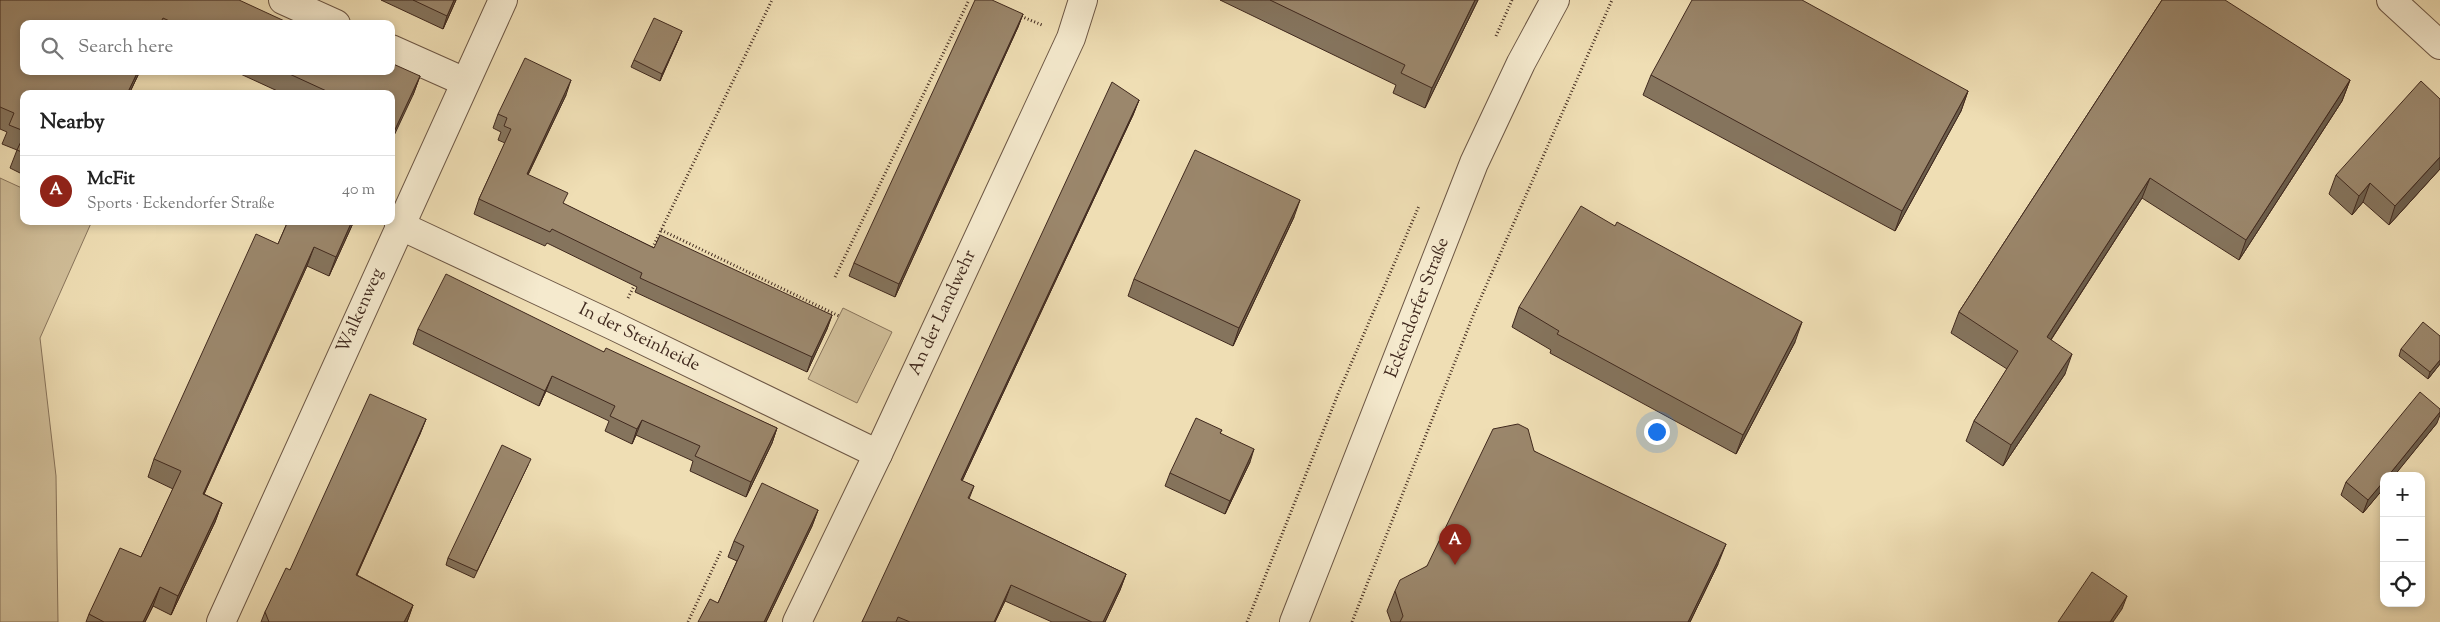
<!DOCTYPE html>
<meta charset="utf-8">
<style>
body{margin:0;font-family:"Sorts Mill Goudy",serif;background:#f6f6f6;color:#222}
.controls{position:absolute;right:15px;bottom:15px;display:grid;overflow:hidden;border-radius:10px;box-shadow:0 2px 8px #0003}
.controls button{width:45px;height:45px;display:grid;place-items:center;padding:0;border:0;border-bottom:1px solid #e0e0e0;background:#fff;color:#222;font:25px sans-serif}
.you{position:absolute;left:1656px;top:431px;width:18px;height:18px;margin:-12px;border:4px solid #fff;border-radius:50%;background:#1a73e8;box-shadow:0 0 0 8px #1a73e833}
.badge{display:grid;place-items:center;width:32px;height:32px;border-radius:50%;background:#8f2418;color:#fff;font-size:16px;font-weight:700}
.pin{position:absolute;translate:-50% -41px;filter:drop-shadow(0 1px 2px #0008)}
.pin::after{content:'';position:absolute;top:26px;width:18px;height:15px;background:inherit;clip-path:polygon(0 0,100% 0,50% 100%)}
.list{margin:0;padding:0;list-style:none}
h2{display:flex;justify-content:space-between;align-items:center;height:65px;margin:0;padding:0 20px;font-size:21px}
h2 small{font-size:16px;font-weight:400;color:#767676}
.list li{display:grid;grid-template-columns:32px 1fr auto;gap:15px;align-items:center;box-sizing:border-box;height:70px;padding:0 20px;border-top:1px solid #e0e0e0}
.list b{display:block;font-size:19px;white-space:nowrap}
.list p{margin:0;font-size:16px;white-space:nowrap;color:#767676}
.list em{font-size:16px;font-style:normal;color:#767676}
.icon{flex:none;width:28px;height:28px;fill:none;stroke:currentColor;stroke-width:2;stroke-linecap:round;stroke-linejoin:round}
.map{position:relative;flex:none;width:2440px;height:622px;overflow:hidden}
.search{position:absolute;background:#fff;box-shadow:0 2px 8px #0003;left:20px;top:20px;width:375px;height:55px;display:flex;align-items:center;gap:12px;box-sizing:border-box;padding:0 18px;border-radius:10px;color:#767676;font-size:19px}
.panel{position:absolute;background:#fff;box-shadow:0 2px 8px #0003;left:20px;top:90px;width:375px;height:135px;border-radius:10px}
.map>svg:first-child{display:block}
</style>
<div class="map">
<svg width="2440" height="622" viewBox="0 0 2440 622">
<rect width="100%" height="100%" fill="#efdeb4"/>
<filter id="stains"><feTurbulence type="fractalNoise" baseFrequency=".004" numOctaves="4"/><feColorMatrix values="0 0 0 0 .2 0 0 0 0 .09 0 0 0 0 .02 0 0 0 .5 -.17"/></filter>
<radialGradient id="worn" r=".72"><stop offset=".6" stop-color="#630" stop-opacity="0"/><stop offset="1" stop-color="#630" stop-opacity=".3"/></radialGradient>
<g fill="#d1bf9a" stroke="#88745c">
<path d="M 0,178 L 24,189 L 24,221 L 92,221 L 40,338 L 56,476 L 58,622 L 0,622 Z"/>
<path d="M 843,308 L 892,332 L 857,403 L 808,379 Z"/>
</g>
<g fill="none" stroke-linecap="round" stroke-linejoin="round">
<g stroke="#6c5644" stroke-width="30">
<g id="minor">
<path d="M 283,0 L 336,24"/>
<path d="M 2391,0 L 2440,45"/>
<path d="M 391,49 L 465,82"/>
<path d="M 399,225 L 614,326 L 878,454"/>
<path d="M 221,622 L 503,0"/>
<path d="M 797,622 L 878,454 L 1071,38 L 1083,0"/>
<path d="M 1294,622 L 1474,163 L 1521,63 L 1555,0"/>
</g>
</g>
<g stroke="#40291e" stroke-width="3" stroke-dasharray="1 2.5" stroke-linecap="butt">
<path d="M 1018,15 L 1042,25"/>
<path d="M 1496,36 L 1512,0"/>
<path d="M 661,230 L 839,316"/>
<path d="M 651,251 L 772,0"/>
<path d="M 835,277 L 969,0"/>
<path d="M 628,298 L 635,284"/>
<path d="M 688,622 L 721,551"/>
<path d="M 1247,622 L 1338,394 L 1419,206"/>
<path d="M 1352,622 L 1475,311 L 1612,0"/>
</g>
<use href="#minor" stroke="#f5eace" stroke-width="28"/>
</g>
<g fill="#85745d" stroke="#40291e">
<path d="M 0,0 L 291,24 L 24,24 L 24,71 L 140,71 L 129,94 L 24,94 L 24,175 L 10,168 L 17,150 L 2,144 L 7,132 L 0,129 Z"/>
<path d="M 381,0 L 456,0 L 443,29 Z"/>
<path d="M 1220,0 L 1478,0 L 1425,108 L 1393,93 L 1396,85 Z"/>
<path d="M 2162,0 L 2350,80 L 2342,101 L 2239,260 L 2142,198 L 2051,340 L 2065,374 L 2003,466 L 1966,441 L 1974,421 L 2007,369 L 1951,333 L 1959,312 Z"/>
<path d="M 1023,14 L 1018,27 L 895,297 L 849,276 L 854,263 Z"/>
<path d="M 679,38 L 660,81 L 631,67 L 634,60 Z"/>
<path d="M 234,71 L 391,71 L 420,76 L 413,95 L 391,94 L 284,94 Z"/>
<path d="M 1651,75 L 1968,91 L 1961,111 L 1895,231 L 1643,95 Z"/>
<path d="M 566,95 L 528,175 L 564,204 L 654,248 L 832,315 L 827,329 L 807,372 L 635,292 L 637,287 L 547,243 L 545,246 L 474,214 L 479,199 L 505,143 L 498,140 L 501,132 L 493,128 L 498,114 Z"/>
<path d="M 2440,99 L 2440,169 L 2389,225 L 2363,202 L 2352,215 L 2329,194 L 2336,175 Z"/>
<path d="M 1139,100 L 1133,115 L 962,481 L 974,486 L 969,499 L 1126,574 L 1120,590 L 1105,622 L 1052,622 L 1005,601 L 995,622 L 862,622 Z"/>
<path d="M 1294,217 L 1233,346 L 1128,296 L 1134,279 Z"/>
<path d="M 288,221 L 354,221 L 329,276 L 307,266 L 204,494 L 222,503 L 215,522 L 171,615 L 153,606 L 145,622 L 86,622 L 89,614 L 141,557 L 173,489 L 148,477 L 154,459 L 278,244 Z"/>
<path d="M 1519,307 L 1795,342 L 1736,454 L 1550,353 L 1551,350 L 1512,327 Z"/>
<path d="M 418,329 L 604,352 L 777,428 L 772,443 L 746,497 L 690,471 L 693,461 L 636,435 L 632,444 L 605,431 L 609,421 L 546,391 L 539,406 L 413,344 Z"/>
<path d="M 2401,349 L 2440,364 L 2428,379 L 2399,356 Z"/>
<path d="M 426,419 L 420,434 L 357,575 L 413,605 L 407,622 L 261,622 L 265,612 L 290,570 Z"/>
<path d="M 2437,423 L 2363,513 L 2341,495 L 2346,482 Z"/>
<path d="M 1222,430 L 1220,433 L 1250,462 L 1225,514 L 1165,486 L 1170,473 Z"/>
<path d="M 1534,451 L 1718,564 L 1690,622 L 1391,622 L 1387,611 L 1395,591 L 1427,566 Z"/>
<path d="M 528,465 L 474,578 L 446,565 L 448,558 Z"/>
<path d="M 818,510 L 812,526 L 766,622 L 698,622 L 718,603 L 737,561 L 728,557 L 734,541 Z"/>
</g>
<g fill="#6c5e4c" stroke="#40291e">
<path d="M 454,0 L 456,0 L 443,29 L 447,16 Z"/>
<path d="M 1475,0 L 1478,0 L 1425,108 L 1432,88 Z"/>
<path d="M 1023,14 L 1018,27 L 895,297 L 899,284 Z"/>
<path d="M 682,31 L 679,38 L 660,81 L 662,74 Z"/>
<path d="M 138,71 L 140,71 L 129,94 L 127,94 Z"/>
<path d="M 420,76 L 413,95 L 391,142 L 391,138 Z"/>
<path d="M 571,80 L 566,95 L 521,189 L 527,174 Z"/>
<path d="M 2350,80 L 2342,101 L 2239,260 L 2246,240 Z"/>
<path d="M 1968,91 L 1961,111 L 1895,231 L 1902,211 Z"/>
<path d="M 1139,100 L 1133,115 L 955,496 L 961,480 Z"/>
<path d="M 2440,157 L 2440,169 L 2389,225 L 2395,206 Z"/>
<path d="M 2150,178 L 2142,198 L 2039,358 L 2047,337 Z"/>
<path d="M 2370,183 L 2363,202 L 2352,215 L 2359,196 Z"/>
<path d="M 1300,200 L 1294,217 L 1233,346 L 1239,328 Z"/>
<path d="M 352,221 L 354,221 L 329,276 L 336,257 Z"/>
<path d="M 314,247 L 307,266 L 196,512 L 203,494 Z"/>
<path d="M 832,315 L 827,329 L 807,372 L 812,357 Z"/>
<path d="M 1802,322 L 1795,342 L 1736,454 L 1743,435 Z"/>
<path d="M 2072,354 L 2065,374 L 2003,466 L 2011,445 Z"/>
<path d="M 2440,360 L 2440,364 L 2428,379 L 2430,372 Z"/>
<path d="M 552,376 L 546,391 L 539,406 L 545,391 Z"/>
<path d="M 2440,412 L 2440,415 L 2437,423 L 2394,476 L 2388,476 Z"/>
<path d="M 426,419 L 420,434 L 350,590 L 356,575 Z"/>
<path d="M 642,420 L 636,435 L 632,444 L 637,429 Z"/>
<path d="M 777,428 L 772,443 L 746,497 L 751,482 Z"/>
<path d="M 1254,449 L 1250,462 L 1225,514 L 1230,501 Z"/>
<path d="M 2384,481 L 2384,488 L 2363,513 L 2368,500 Z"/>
<path d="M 222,503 L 215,522 L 171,615 L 178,596 Z"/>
<path d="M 818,510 L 812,526 L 766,622 L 764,622 Z"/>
<path d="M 1726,544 L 1718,564 L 1690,622 L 1688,622 Z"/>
<path d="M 1126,574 L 1120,590 L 1105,622 L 1103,622 Z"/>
<path d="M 1011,585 L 1005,601 L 995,622 L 994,622 Z"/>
<path d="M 160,587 L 153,606 L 145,622 L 143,622 Z"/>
<path d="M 2127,596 L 2122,609 L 2113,622 L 2110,622 Z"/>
<path d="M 413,605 L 407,622 L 404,622 Z"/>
</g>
<g fill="#9b876c" stroke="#40291e">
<path d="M 0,0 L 239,0 L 291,24 L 176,24 L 163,18 L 160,24 L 24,24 L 24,71 L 138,71 L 127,94 L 24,94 L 24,131 L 9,125 L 14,113 L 0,107 Z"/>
<path d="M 413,0 L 454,0 L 447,16 Z"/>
<path d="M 975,0 L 992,0 L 1023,14 L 899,284 L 854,263 Z"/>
<path d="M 1270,0 L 1475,0 L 1432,88 L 1401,73 L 1405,65 Z"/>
<path d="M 1692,0 L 1802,0 L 1968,91 L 1902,211 L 1651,75 Z"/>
<path d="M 2162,0 L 2225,0 L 2350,80 L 2246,240 L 2150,178 L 2047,337 L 2072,354 L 2011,445 L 1974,421 L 2018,351 L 1959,312 Z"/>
<path d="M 654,18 L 682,31 L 662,74 L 634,60 Z"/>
<path d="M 525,58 L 571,80 L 527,174 L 568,193 L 563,203 L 654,248 L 660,235 L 832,315 L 812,357 L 640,278 L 642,273 L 552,229 L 550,232 L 479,199 L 511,129 L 504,126 L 507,118 L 498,114 Z"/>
<path d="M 391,63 L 420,76 L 391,138 L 391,94 L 333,94 L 283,71 L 391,71 Z"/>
<path d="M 2421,81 L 2440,99 L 2440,157 L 2395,206 L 2370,183 L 2359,196 L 2336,175 Z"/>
<path d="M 1112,82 L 1139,100 L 961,480 L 974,486 L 968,498 L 1126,574 L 1103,622 L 1092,622 L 1011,585 L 994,622 L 910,622 L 898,617 L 896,622 L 862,622 Z"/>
<path d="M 24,135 L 24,153 L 17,150 Z"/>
<path d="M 1195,150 L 1300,200 L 1239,328 L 1134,279 Z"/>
<path d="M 1581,206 L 1615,226 L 1617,222 L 1802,322 L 1743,435 L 1557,334 L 1559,331 L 1519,307 Z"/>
<path d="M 288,221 L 352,221 L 336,257 L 314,247 L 203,494 L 222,503 L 178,596 L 160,587 L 143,622 L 104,622 L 89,614 L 120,548 L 141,557 L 181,471 L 154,459 L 256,234 L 278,244 Z"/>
<path d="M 446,274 L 604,352 L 606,348 L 777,428 L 751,482 L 695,456 L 700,446 L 642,420 L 637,429 L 610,416 L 615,406 L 552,376 L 545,391 L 418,329 Z"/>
<path d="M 2423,322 L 2440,336 L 2440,360 L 2430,372 L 2401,349 Z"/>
<path d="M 2420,392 L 2440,409 L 2440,412 L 2388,476 L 2384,476 L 2384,481 L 2368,500 L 2346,482 Z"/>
<path d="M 370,394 L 426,419 L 356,575 L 413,605 L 404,622 L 269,622 L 265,612 L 286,568 L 290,570 Z"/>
<path d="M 1196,418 L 1222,430 L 1220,433 L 1254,449 L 1230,501 L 1170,473 Z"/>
<path d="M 1518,424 L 1528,429 L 1534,451 L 1726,544 L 1688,622 L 1400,622 L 1403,616 L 1395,591 L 1400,580 L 1427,566 L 1493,429 Z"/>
<path d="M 502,445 L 531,459 L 477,571 L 448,558 Z"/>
<path d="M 762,483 L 818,510 L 764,622 L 698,622 L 710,599 L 718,603 L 744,546 L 734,541 Z"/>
<path d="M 2092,572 L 2127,596 L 2110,622 L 2058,622 Z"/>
</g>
<g text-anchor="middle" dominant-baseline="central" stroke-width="4.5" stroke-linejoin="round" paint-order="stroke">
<g font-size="18" fill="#40291e" stroke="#f5eace">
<text transform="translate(1418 308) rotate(-69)">Eckendorfer Straße</text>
<text transform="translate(361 311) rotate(-66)">Walkenweg</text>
<text transform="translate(943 313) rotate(-65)">An der Landwehr</text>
<text transform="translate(639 338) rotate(26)">In der Steinheide</text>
</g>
</g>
<rect width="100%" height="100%" filter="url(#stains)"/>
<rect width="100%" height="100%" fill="url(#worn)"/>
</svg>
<div class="controls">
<button>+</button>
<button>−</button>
<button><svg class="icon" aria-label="locate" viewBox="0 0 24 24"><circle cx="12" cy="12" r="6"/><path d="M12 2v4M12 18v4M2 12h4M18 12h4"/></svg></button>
</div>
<div class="you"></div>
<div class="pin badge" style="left:1455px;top:565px">A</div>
<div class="search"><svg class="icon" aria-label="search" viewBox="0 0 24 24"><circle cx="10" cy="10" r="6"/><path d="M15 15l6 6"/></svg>Search here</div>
<section class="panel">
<h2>Nearby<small></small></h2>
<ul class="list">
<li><span class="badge">A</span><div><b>McFit</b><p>Sports · Eckendorfer Straße</p></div><em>40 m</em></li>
</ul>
</section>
</div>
